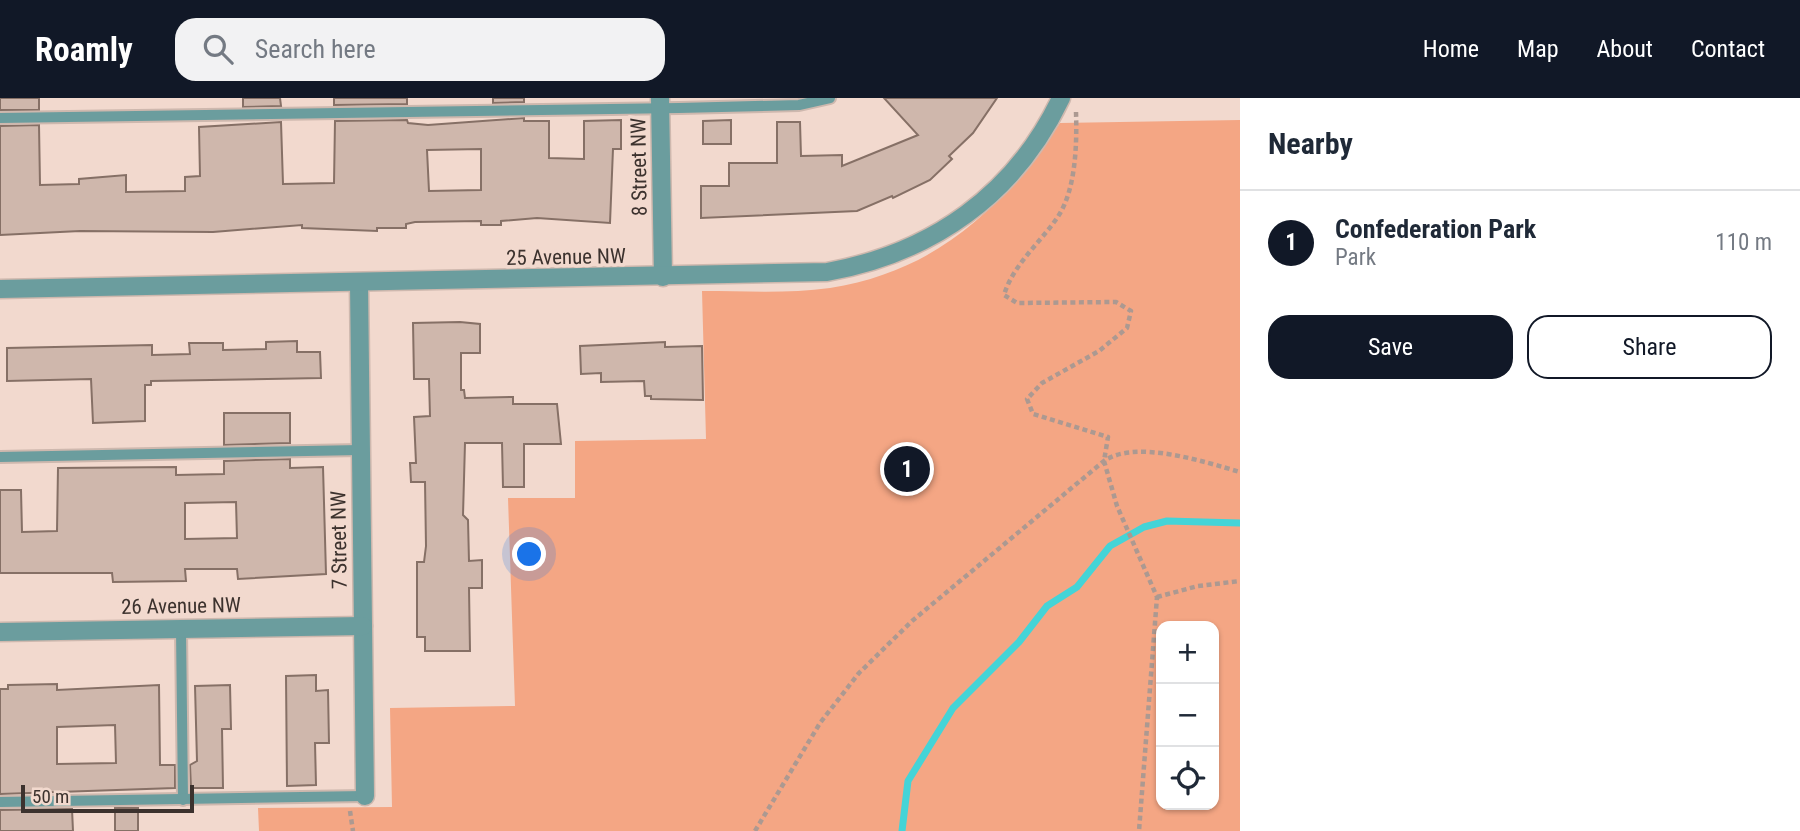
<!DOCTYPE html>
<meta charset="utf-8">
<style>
body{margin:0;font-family:"Roboto Condensed",sans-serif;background:#f2f2f3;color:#1f2937}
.controls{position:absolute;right:21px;bottom:21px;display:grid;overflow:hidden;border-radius:14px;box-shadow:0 2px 5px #0004}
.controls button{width:63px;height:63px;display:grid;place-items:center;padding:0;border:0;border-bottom:2px solid #e0e1e3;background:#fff;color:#1f2937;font:35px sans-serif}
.scale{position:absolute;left:21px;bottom:18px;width:173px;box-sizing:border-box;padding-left:7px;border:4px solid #3c322e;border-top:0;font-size:19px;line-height:24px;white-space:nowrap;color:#3c322e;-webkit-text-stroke:5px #f2d9ce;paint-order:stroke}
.you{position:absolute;left:530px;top:457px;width:24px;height:24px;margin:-18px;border:5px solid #fff;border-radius:50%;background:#1a73e8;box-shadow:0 0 0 10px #1a73e833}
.badge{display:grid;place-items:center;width:46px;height:46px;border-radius:50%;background:#111827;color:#fff;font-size:23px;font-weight:700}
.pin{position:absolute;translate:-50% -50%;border:4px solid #fff;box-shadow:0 2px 7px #0006}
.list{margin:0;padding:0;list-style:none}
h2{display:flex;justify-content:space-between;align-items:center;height:91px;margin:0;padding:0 28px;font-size:30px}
h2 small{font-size:23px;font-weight:400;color:#747a83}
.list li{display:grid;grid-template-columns:46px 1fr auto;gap:21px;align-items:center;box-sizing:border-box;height:105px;padding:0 28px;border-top:2px solid #e0e1e3}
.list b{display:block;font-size:26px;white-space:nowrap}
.list p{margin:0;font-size:23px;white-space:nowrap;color:#747a83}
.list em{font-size:23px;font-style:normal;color:#747a83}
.actions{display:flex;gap:14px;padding:21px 28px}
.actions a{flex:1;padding:16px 0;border:2px solid #111827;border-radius:21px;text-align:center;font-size:24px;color:#111827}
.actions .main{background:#111827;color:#fff}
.icon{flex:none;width:38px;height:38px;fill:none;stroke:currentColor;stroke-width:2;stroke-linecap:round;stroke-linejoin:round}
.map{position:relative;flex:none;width:1240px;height:733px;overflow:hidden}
header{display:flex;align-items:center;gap:42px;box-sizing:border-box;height:98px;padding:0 35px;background:#111827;color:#fff}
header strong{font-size:33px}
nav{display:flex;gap:38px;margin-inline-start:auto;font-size:24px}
.search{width:490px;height:63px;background:#f2f2f3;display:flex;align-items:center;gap:18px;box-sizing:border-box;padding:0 24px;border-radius:21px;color:#747a83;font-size:26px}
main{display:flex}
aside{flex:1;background:#fff}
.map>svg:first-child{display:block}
</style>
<header>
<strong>Roamly</strong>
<div class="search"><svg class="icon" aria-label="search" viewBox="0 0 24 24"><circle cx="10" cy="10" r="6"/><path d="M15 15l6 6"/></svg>Search here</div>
<nav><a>Home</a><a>Map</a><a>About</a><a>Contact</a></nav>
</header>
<main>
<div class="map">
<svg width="1240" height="733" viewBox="0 0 1240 733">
<rect width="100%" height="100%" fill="#f2d9ce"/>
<path fill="#f4a684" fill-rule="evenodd" d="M 1240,22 L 1240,733 L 259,733 L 258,710 L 392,709 L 390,610 L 515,608 L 508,400 L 575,400 L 575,343 L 706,341 L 702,193 C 744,193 788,196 830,190 C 937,173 1001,111 1060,25 ZM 1161,528 L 1214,528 L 1214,707 L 1161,707 Z"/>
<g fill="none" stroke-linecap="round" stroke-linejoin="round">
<path stroke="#44d4d7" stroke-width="7" d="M 902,733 L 908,683 L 953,610 L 1019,544 L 1047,508 L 1077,489 L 1110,448 L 1144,429 L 1167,423 L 1240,425"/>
</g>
<g fill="#cfb7ac" stroke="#867066" stroke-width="2" fill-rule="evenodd">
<rect x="0" y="0" width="39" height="12"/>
<path d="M 243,0 L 280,0 L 281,8 L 243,9 Z"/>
<path d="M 334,0 L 407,0 L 407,6 L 334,7 Z"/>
<path d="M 493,0 L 524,0 L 524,4 L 493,5 Z"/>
<path d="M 884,0 L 997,0 L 973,35 L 949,58 L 952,61 L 930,82 L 893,100 L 892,98 L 857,113 L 701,120 L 701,88 L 729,88 L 729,65 L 777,65 L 777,24 L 800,24 L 801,58 L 842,57 L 842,68 L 918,37 Z"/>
<path d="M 524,20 L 524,23 L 549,23 L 549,60 L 584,61 L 584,23 L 621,22 L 621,51 L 613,51 L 610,125 L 537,120 L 501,123 L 501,127 L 481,127 L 481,123 L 415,124 L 406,126 L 406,130 L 377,130 L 377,133 L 302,130 L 302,127 L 213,134 L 80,133 L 0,137 L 0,28 L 39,27 L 40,87 L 79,86 L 79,81 L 126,77 L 126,94 L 185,93 L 185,79 L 200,78 L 199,29 L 281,24 L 283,86 L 334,85 L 335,23 L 407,22 L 408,25 L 428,27 ZM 481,51 L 481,92 L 429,93 L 427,52 Z"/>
<path d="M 731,22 L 731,46 L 703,46 L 703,23 Z"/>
<path d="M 460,224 L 480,226 L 480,255 L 461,255 L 461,292 L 464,292 L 465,300 L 513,299 L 513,306 L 557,306 L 561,346 L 524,346 L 524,389 L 503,389 L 502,345 L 465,345 L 463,417 L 468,422 L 469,463 L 482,462 L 482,490 L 469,490 L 470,553 L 425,553 L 425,539 L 417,539 L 417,464 L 424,464 L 426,448 L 425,384 L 411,384 L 410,365 L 416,365 L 414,319 L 430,318 L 429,281 L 414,281 L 413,225 Z"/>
<path d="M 297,243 L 297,254 L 320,254 L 321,280 L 151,283 L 151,287 L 145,287 L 145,323 L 93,325 L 91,281 L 7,283 L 7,250 L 152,247 L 152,257 L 190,256 L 189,245 L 223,245 L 223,252 L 266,251 L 266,244 Z"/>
<path d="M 665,244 L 665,249 L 702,248 L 703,302 L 651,301 L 651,298 L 645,298 L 644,283 L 601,284 L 601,275 L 581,276 L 580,248 Z"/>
<path d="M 224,315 L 290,315 L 290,345 L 224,347 Z"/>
<path d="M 290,361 L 290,370 L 323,369 L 326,476 L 238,481 L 237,471 L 185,471 L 186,483 L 113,484 L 112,475 L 0,475 L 0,392 L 21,392 L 22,434 L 57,433 L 58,370 L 176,369 L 176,377 L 224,376 L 224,363 ZM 236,404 L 237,440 L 185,441 L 185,405 Z"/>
<path d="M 316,577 L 316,593 L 328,592 L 329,645 L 315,645 L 316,687 L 287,688 L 286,578 Z"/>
<path d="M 57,586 L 57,592 L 159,587 L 160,667 L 175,667 L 175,690 L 0,696 L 0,591 L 8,591 L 8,587 ZM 115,627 L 116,665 L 57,666 L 57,629 Z"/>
<path d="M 230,587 L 231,631 L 222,631 L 223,690 L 191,690 L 190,667 L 197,663 L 195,588 Z"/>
<rect x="115" y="710" width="23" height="23"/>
<path d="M 72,711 L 73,733 L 0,733 L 0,712 Z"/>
</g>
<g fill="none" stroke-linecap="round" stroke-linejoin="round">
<g stroke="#ceb8ae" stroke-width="14">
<g id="lane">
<path d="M 0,20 L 679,10 L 799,7 L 830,0"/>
<path d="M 0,359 L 360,352"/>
<path d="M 181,531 L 183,702"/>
<path d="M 0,704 L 365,698"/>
</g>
</g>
<g stroke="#ceb8ae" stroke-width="21">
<g id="street">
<path d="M 660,0 L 663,179"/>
<path d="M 359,185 L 365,698"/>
<path d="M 0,191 L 827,174 C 932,155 1015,97 1061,0"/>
<path d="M 0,534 L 363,528"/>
</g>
</g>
<g stroke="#ac9991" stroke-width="4.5" stroke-dasharray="5 3.5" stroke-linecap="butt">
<path d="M 1076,14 C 1077,46 1076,93 1057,120 C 1039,146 1013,167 1004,197 L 1017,205 L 1116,204 L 1131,213 L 1127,230 L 1099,253 L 1042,285 L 1027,301 L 1033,316 L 1108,339 L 1104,363 L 1117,408 L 1157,499 L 1139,733"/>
<path d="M 1157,499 L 1198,488 L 1240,483"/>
<path d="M 350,713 L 353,733"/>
<path d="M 755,733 L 820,625 L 859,575 L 912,523 L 1104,363 C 1136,341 1205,364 1240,374"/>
</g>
<use href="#lane" stroke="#6b9d9e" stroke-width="10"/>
<use href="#street" stroke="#6b9d9e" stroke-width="18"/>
</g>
<g text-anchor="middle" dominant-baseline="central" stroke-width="7" stroke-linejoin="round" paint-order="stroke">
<g font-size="21" fill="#3c322e" stroke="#f2d9ce">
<text transform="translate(639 69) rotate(-91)">8 Street NW</text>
<text transform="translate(566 159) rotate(-1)">25 Avenue NW</text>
<text transform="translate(339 442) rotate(-91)">7 Street NW</text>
<text transform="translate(181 508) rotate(-1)">26 Avenue NW</text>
</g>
</g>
</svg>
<div class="controls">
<button>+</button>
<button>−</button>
<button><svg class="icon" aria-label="locate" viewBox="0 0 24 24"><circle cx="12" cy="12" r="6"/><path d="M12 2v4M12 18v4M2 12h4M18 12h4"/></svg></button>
</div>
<div class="scale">50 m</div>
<div class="you"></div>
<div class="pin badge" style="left:907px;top:371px">1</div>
</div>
<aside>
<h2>Nearby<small></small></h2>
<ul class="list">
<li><span class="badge">1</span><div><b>Confederation Park</b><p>Park</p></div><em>110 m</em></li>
</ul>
<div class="actions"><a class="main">Save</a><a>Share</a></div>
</aside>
</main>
